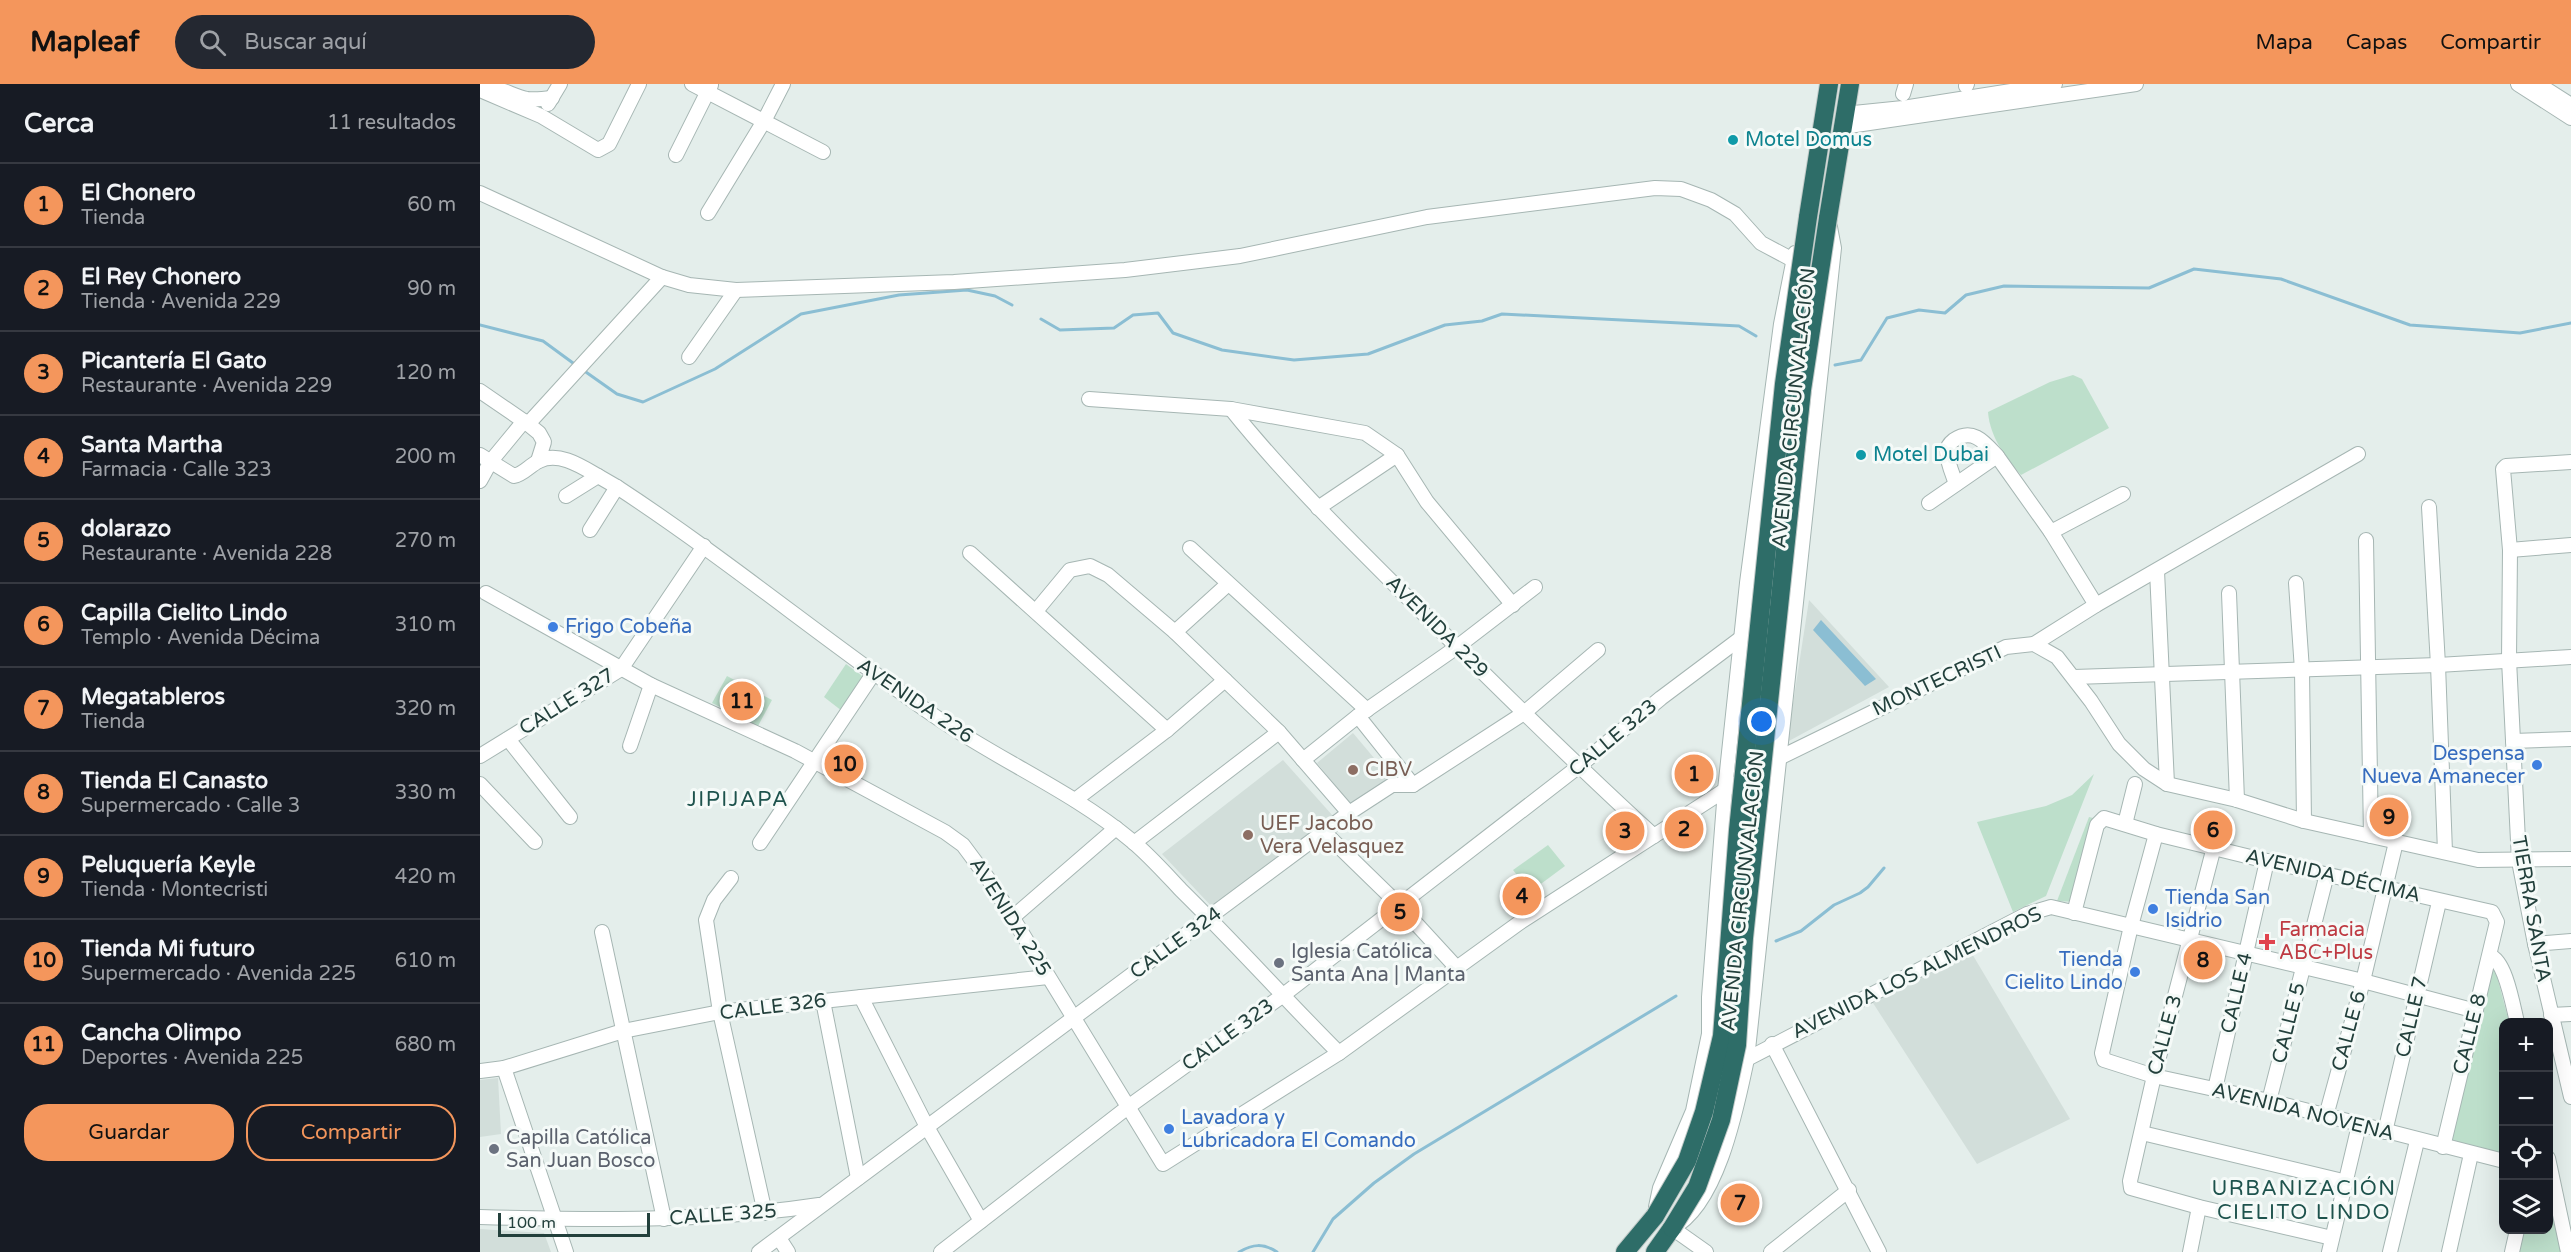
<!DOCTYPE html>
<html lang="es">
<meta charset="utf-8">
<style>
body{margin:0;font-family:"Varela Round",sans-serif;background:#242831;color:#f1f3f6}
.controls{position:absolute;right:18px;bottom:18px;display:grid;overflow:hidden;border-radius:12px;box-shadow:0 6px 24px #0002}
.controls button{width:54px;height:54px;display:grid;place-items:center;padding:0;border:0;border-bottom:2px solid #363941;background:#171b24;color:#f1f3f6;font:30px sans-serif}
.scale{position:absolute;left:18px;bottom:15px;width:152px;box-sizing:border-box;padding-left:6px;border:3px solid #23403c;border-top:0;font-size:16px;line-height:21px;white-space:nowrap;color:#23403c;-webkit-text-stroke:4px #f5faf8;paint-order:stroke}
.you{position:absolute;left:1282px;top:638px;width:21px;height:21px;margin:-15px;border:4px solid #fff;border-radius:50%;background:#1a73e8;box-shadow:0 0 0 9px #1a73e833}
.badge{display:grid;place-items:center;width:39px;height:39px;border-radius:50%;background:#f4965c;color:#111;font-size:20px;font-weight:700}
.pin{position:absolute;translate:-50% -50%;border:3px solid #fff;box-shadow:0 2px 6px #0006}
.list{margin:0;padding:0;list-style:none}
h2{display:flex;justify-content:space-between;align-items:center;height:78px;margin:0;padding:0 24px;font-size:26px}
h2 small{font-size:20px;font-weight:400;color:#9ea1a6}
.list li{display:grid;grid-template-columns:39px 1fr auto;gap:18px;align-items:center;box-sizing:border-box;height:84px;padding:0 24px;border-top:2px solid #363941}
.list b{display:block;font-size:22px;white-space:nowrap}
.list p{margin:0;font-size:20px;white-space:nowrap;color:#9ea1a6}
.list em{font-size:20px;font-style:normal;color:#9ea1a6}
.actions{display:flex;gap:12px;padding:18px 24px}
.actions a{flex:1;padding:14px 0;border:2px solid #f4965c;border-radius:24px;text-align:center;font-size:21px;color:#f4965c}
.actions .main{background:#f4965c;color:#111}
.icon{flex:none;width:33px;height:33px;fill:none;stroke:currentColor;stroke-width:2;stroke-linecap:round;stroke-linejoin:round}
.map{position:relative;flex:none;width:2091px;height:1168px;overflow:hidden}
header{display:flex;align-items:center;gap:36px;box-sizing:border-box;height:84px;padding:0 30px;background:#f4965c;color:#111}
header strong{font-size:28px}
nav{display:flex;gap:33px;margin-inline-start:auto;font-size:21px}
.search{width:420px;height:54px;background:#242831;display:flex;align-items:center;gap:15px;box-sizing:border-box;padding:0 21px;border-radius:33px;color:#9ea1a6;font-size:22px}
main{display:flex}
aside{flex:1;background:#171b24}
.map>svg:first-child{display:block}
</style>
<header>
<strong>Mapleaf</strong>
<div class="search"><svg class="icon" aria-label="search" viewBox="0 0 24 24"><circle cx="10" cy="10" r="6"/><path d="M15 15l6 6"/></svg>Buscar aquí</div>
<nav><a>Mapa</a><a>Capas</a><a>Compartir</a></nav>
</header>
<main>
<aside>
<h2>Cerca<small>11 resultados</small></h2>
<ul class="list">
<li><span class="badge">1</span><div><b>El Chonero</b><p>Tienda</p></div><em>60 m</em></li>
<li><span class="badge">2</span><div><b>El Rey Chonero</b><p>Tienda · Avenida 229</p></div><em>90 m</em></li>
<li><span class="badge">3</span><div><b>Picantería El Gato</b><p>Restaurante · Avenida 229</p></div><em>120 m</em></li>
<li><span class="badge">4</span><div><b>Santa Martha</b><p>Farmacia · Calle 323</p></div><em>200 m</em></li>
<li><span class="badge">5</span><div><b>dolarazo</b><p>Restaurante · Avenida 228</p></div><em>270 m</em></li>
<li><span class="badge">6</span><div><b>Capilla Cielito Lindo</b><p>Templo · Avenida Décima</p></div><em>310 m</em></li>
<li><span class="badge">7</span><div><b>Megatableros</b><p>Tienda</p></div><em>320 m</em></li>
<li><span class="badge">8</span><div><b>Tienda El Canasto</b><p>Supermercado · Calle 3</p></div><em>330 m</em></li>
<li><span class="badge">9</span><div><b>Peluquería Keyle</b><p>Tienda · Montecristi</p></div><em>420 m</em></li>
<li><span class="badge">10</span><div><b>Tienda Mi futuro</b><p>Supermercado · Avenida 225</p></div><em>610 m</em></li>
<li><span class="badge">11</span><div><b>Cancha Olimpo</b><p>Deportes · Avenida 225</p></div><em>680 m</em></li>
</ul>
<div class="actions"><a class="main">Guardar</a><a>Compartir</a></div>
</aside>
<div class="map">
<svg width="2091" height="1168" viewBox="0 0 2091 1168">
<rect width="100%" height="100%" fill="#e4eeeb"/>
<g fill="#d2deda">
<path d="M 1329,516 L 1409,603 L 1307,658 Z"/>
<path d="M 873,649 L 910,693 L 871,721 L 837,679 Z"/>
<path d="M 803,676 L 853,732 L 735,826 L 682,770 Z"/>
<path d="M 1491,868 L 1590,1035 L 1497,1080 L 1393,919 Z"/>
<path d="M 18,994 L 21,1050 L 0,1053 L 0,996 Z"/>
<path d="M 0,1145 L 64,1149 L 71,1168 L 0,1168 Z"/>
</g>
<g fill="#bddfcb">
<path d="M 1593,291 L 1602,295 L 1629,344 L 1541,391 C 1525,373 1510,353 1508,328 L 1570,298 Z"/>
<path d="M 366,580 L 385,594 L 362,627 L 344,613 Z"/>
<path d="M 247,592 L 292,616 L 278,642 L 232,619 Z"/>
<path d="M 1614,690 L 1566,812 L 1533,828 L 1497,738 L 1566,722 L 1592,711 Z"/>
<path d="M 1609,733 L 1617,735 L 1595,818 L 1577,817 Z"/>
<path d="M 1068,761 L 1085,782 L 1050,808 L 1033,786 Z"/>
<path d="M 2013,877 L 2029,938 L 2024,938 L 2023,1072 L 1971,1061 Z"/>
<path d="M 2069,1101 L 2083,1168 L 2036,1168 L 2041,1146 L 2068,1146 Z"/>
</g>
<path fill="#8bbed3" d="M 1341,536 L 1396,595 L 1385,602 L 1333,546 Z"/>
<g fill="none" stroke-linecap="round" stroke-linejoin="round">
<g stroke="#8bbed3" stroke-width="3">
<path d="M 561,235 L 580,246 L 634,244 L 653,231 L 678,229 L 693,249 L 742,266 L 814,276 L 888,270 L 965,241 L 1002,237 L 1022,230 L 1259,242 L 1276,252"/>
<path d="M 0,241 L 63,257 L 93,279"/>
<path d="M 1355,281 L 1381,276 L 1407,234 L 1439,226 L 1465,229 L 1486,211 L 1524,202 L 1669,204 L 1714,185 L 1801,195 L 1930,241 L 2040,249 L 2091,239"/>
<path d="M 103,286 L 137,310 L 163,318 L 235,285 L 321,230 L 419,211 L 487,206 L 515,212 L 532,221"/>
<path d="M 1296,857 L 1321,847 L 1354,821 L 1380,809 L 1388,803 L 1404,784"/>
<path d="M 759,1168 C 773,1160 783,1159 797,1168"/>
<path d="M 833,1168 L 853,1135 L 894,1099 L 934,1070 L 1196,912"/>
</g>
<g stroke="#a6b6b3" stroke-width="16">
<g id="minor">
<path d="M 212,0 L 343,68"/>
<path d="M 2038,0 L 2091,34"/>
<path d="M 2058,0 L 2091,21"/>
<path d="M 1486,2 L 1487,0"/>
<path d="M 0,5 C 17,0 31,12 47,15 C 55,16 64,15 72,14"/>
<path d="M 0,6 L 61,32 L 118,66 L 129,60 L 159,0"/>
<path d="M 1423,10 L 1426,0"/>
<path d="M 68,20 L 80,0"/>
<path d="M 1364,30 L 1423,24 L 1575,0"/>
<path d="M 1362,43 L 1656,0"/>
<path d="M 196,71 L 231,1"/>
<path d="M 0,109 L 182,193 L 209,201 L 256,206 L 474,198 L 645,186 L 760,172 L 947,133 L 1175,104 L 1201,105 L 1231,116 L 1255,130 L 1281,159 L 1313,176"/>
<path d="M 228,129 L 284,37 L 303,0"/>
<path d="M 209,273 L 256,206"/>
<path d="M 0,307 L 48,340 L 182,193"/>
<path d="M 609,315 L 751,325 L 885,349 L 917,371 L 947,418 L 1033,521"/>
<path d="M 751,325 C 807,395 871,457 935,521 C 1013,599 1092,677 1174,752"/>
<path d="M 48,340 L 59,349 L 64,358 L 58,377"/>
<path d="M 0,371 L 34,392 C 44,390 50,381 59,377 C 78,367 101,382 118,392"/>
<path d="M 2091,378 L 2026,382 L 2023,385 L 2030,466 L 2029,576 L 2039,777 L 2055,860 L 2091,1013"/>
<path d="M 0,397 L 11,377 L 44,337"/>
<path d="M 1476,400 C 1473,391 1467,378 1467,368 C 1467,363 1470,359 1474,356 C 1493,343 1505,359 1517,372"/>
<path d="M 86,412 L 118,392 L 137,403"/>
<path d="M 1449,419 L 1517,372 L 1571,448 L 1616,521"/>
<path d="M 1949,423 L 1958,581 L 1965,768"/>
<path d="M 838,424 L 917,371"/>
<path d="M 110,446 L 137,403 C 247,475 348,559 456,633 C 520,677 592,707 652,757 C 669,771 685,789 701,806 C 755,859 805,915 859,969"/>
<path d="M 1571,448 L 1643,410"/>
<path d="M 1886,456 L 1891,752"/>
<path d="M 710,464 L 887,626"/>
<path d="M 2030,466 L 2091,461"/>
<path d="M 490,469 L 687,646"/>
<path d="M 1677,487 L 1687,700"/>
<path d="M 1816,499 L 1822,586 L 1824,737"/>
<path d="M 6,509 L 171,601 L 315,667 L 465,748 L 483,761 L 512,800 L 683,1080 L 859,969 L 1039,839 L 1245,706 L 1299,674 L 1526,563 L 1554,560 L 1577,573 L 1611,617 L 1639,660 L 1664,685 L 1687,700 L 1757,716 L 1824,737 L 1998,776 L 2091,775"/>
<path d="M 1749,509 L 1757,716"/>
<path d="M 556,527 L 590,486 L 610,482 L 628,491 L 695,548 L 799,648 L 869,729"/>
<path d="M 695,548 L 748,500"/>
<path d="M 1554,560 L 1616,521 L 1878,370"/>
<path d="M 1594,593 L 1958,581 L 2091,573"/>
<path d="M 878,632 L 933,701"/>
<path d="M 28,655 L 90,733"/>
<path d="M 2033,657 L 2091,655"/>
<path d="M 150,662 L 171,601"/>
<path d="M 0,672 L 141,585 L 224,462"/>
<path d="M 823,676 L 878,632 L 977,563 L 1055,503"/>
<path d="M 0,700 L 55,758"/>
<path d="M 595,716 L 687,646 L 745,596"/>
<path d="M 1645,740 L 1655,700"/>
<path d="M 845,749 L 919,821 L 976,883"/>
<path d="M 1676,750 L 1651,842 L 1622,969 L 1624,976 L 1674,992 L 1789,1017 L 2024,1077"/>
<path d="M 280,759 L 393,590"/>
<path d="M 654,759 L 799,648"/>
<path d="M 1734,763 L 1674,992 L 1650,1097 L 1651,1104 L 1719,1123 L 1852,1154"/>
<path d="M 251,794 L 234,816 L 226,836 L 240,928 L 285,1129"/>
<path d="M 1594,829 L 1617,741 L 1624,734 L 1676,750 L 1787,777 L 2012,828 L 2017,838 L 1963,1063"/>
<path d="M 532,834 L 636,744"/>
<path d="M 122,848 L 184,1135"/>
<path d="M 2055,860 L 2091,857"/>
<path d="M 2010,872 C 2026,877 2033,923 2037,938"/>
<path d="M 381,913 L 447,1043 L 501,1137"/>
<path d="M 343,917 L 378,1094"/>
<path d="M 2071,931 L 2091,930"/>
<path d="M 1292,960 L 1399,1168"/>
<path d="M 1267,975 L 1547,830 L 1571,823 L 1883,897 L 1996,927"/>
<path d="M 24,984 L 86,1168"/>
<path d="M 0,987 L 24,984 L 143,947 L 240,928 L 568,893"/>
<path d="M 1735,1005 L 1787,777"/>
<path d="M 1789,1017 L 1847,790"/>
<path d="M 1846,1032 L 1883,897 L 1916,758"/>
<path d="M 1905,1048 L 1959,818"/>
<path d="M 1662,1049 L 1867,1098"/>
<path d="M 2068,1074 L 2088,1168"/>
<path d="M 1176,1123 L 1180,1104 L 1213,1027 L 1229,950 L 1229,913 L 1245,706 L 1267,499 L 1301,240 L 1315,169"/>
<path d="M 0,1133 C 113,1136 227,1138 339,1121"/>
<path d="M 299,1154 L 308,1168"/>
<path d="M 279,1168 L 869,729 L 912,701 L 933,701 L 1044,629 L 1118,566"/>
<path d="M 461,1168 L 648,1023 L 802,912 L 1098,683 L 1181,614 L 1261,554"/>
<path d="M 1226,1168 L 1192,1144 C 1238,1121 1257,1022 1267,975 L 1354,164 L 1350,143"/>
<path d="M 1291,1168 L 1369,1106"/>
<path d="M 1710,1168 L 1719,1123"/>
<path d="M 1849,1168 L 1879,1041"/>
<path d="M 1910,1168 L 1937,1057"/>
<path d="M 1969,1168 L 1991,1070"/>
<path d="M 2032,1168 L 2037,1146"/>
</g>
</g>
<g stroke="#c1cac8" stroke-width="20">
<g id="highway">
<path d="M 1328,133 L 1349,0"/>
<path d="M 1348,134 L 1370,0"/>
<path d="M 1145,1168 L 1175,1132"/>
<path d="M 1175,1168 L 1192,1144"/>
</g>
</g>
<use href="#minor" stroke="#fff" stroke-width="14"/>
<use href="#highway" stroke="#2e6d68" stroke-width="18"/>
<g stroke="#c1cac8" stroke-width="20" stroke-linecap="butt">
<g id="highway-bridge">
<path d="M 1175,1132 L 1207,1077 L 1224,1028 L 1242,952 L 1258,746 L 1304,300 L 1328,133"/>
<path d="M 1192,1144 L 1217,1103 L 1241,1036 L 1257,961 L 1264,854 L 1322,306 L 1348,134"/>
</g>
</g>
<use href="#highway-bridge" stroke="#2e6d68" stroke-width="18"/>
</g>
<g fill="#0f9aa8" stroke="#f5faf8" stroke-width="2">
<circle cx="1253" cy="56" r="6"/>
<circle cx="1381" cy="371" r="6"/>
</g>
<g fill="#3f7fe0" stroke="#f5faf8" stroke-width="2">
<circle cx="73" cy="543" r="6"/>
<circle cx="2057" cy="681" r="6"/>
<circle cx="1673" cy="825" r="6"/>
<circle cx="1655" cy="888" r="6"/>
<circle cx="689" cy="1045" r="6"/>
</g>
<g fill="#8d6e63" stroke="#f5faf8" stroke-width="2">
<circle cx="873" cy="686" r="6"/>
<circle cx="768" cy="751" r="6"/>
</g>
<path fill="#e0444e" stroke="#f5faf8" stroke-width="2" d="M1784 849h6v6h6v6h-6v6h-6v-6h-6v-6h6z"/>
<g fill="#6b7280" stroke="#f5faf8" stroke-width="2">
<circle cx="799" cy="879" r="6"/>
<circle cx="14" cy="1065" r="6"/>
</g>
<g text-anchor="middle" dominant-baseline="central" stroke-width="6" stroke-linejoin="round" paint-order="stroke">
<g font-size="20" fill="#0d838f" stroke="#f5faf8" text-anchor="start">
<text x="1265" y="56">Motel Domus</text>
<text x="1393" y="371">Motel Dubai</text>
</g>
<g font-size="20" fill="#23403c" stroke="#f5faf8">
<text transform="translate(1314 324) rotate(-84)">AVENIDA CIRCUNVALACIÓN</text>
<text transform="translate(957 543) rotate(45)">AVENIDA 229</text>
<text transform="translate(1457 597) rotate(-25)">MONTECRISTI</text>
<text transform="translate(435 617) rotate(34)">AVENIDA 226</text>
<text transform="translate(87 618) rotate(-32)">CALLE 327</text>
<text transform="translate(1133 654) rotate(-40)">CALLE 323</text>
<text transform="translate(1853 792) rotate(13)">AVENIDA DÉCIMA</text>
<text transform="translate(1263 807) rotate(-84)">AVENIDA CIRCUNVALACIÓN</text>
<text transform="translate(2051 825) rotate(80)">TIERRA SANTA</text>
<text transform="translate(530 833) rotate(58)">AVENIDA 225</text>
<text transform="translate(696 859) rotate(-36)">CALLE 324</text>
<text transform="translate(1437 889) rotate(-26)">AVENIDA LOS ALMENDROS</text>
<text transform="translate(1757 909) rotate(-77)">CALLE 4</text>
<text transform="translate(293 923) rotate(-7)">CALLE 326</text>
<text transform="translate(1932 933) rotate(-77)">CALLE 7</text>
<text transform="translate(1809 939) rotate(-76)">CALLE 5</text>
<text transform="translate(1869 947) rotate(-75)">CALLE 6</text>
<text transform="translate(1990 950) rotate(-76)">CALLE 8</text>
<text transform="translate(748 951) rotate(-36)">CALLE 323</text>
<text transform="translate(1685 951) rotate(-75)">CALLE 3</text>
<text transform="translate(1823 1028) rotate(14)">AVENIDA NOVENA</text>
<text transform="translate(243 1131) rotate(-4)">CALLE 325</text>
</g>
<g font-size="20" fill="#366cbe" stroke="#f5faf8" text-anchor="start">
<text x="85" y="543">Frigo Cobeña</text>
<text x="2045" y="670" text-anchor="end">Despensa<tspan x="2045" dy="23">Nueva Amanecer</tspan></text>
<text x="1685" y="814">Tienda San<tspan x="1685" dy="23">Isidrio</tspan></text>
<text x="1643" y="876" text-anchor="end">Tienda<tspan x="1643" dy="23">Cielito Lindo</tspan></text>
<text x="701" y="1034">Lavadora y<tspan x="701" dy="23">Lubricadora El Comando</tspan></text>
</g>
<g font-size="20" fill="#785e54" stroke="#f5faf8" text-anchor="start">
<text x="885" y="686">CIBV</text>
<text x="780" y="740">UEF Jacobo<tspan x="780" dy="23">Vera Velasquez</tspan></text>
</g>
<g font-size="20" fill="#be3a42" stroke="#f5faf8" text-anchor="start">
<text x="1799" y="846">Farmacia<tspan x="1799" dy="23">ABC+Plus</tspan></text>
</g>
<g font-size="20" fill="#5b616d" stroke="#f5faf8" text-anchor="start">
<text x="811" y="868">Iglesia Católica<tspan x="811" dy="23">Santa Ana | Manta</tspan></text>
<text x="26" y="1054">Capilla Católica<tspan x="26" dy="23">San Juan Bosco</tspan></text>
</g>
<g font-size="21" letter-spacing="1.5" fill="#1e534d" stroke="#f5faf8">
<text x="258" y="715">JIPIJAPA</text>
<text x="1824" y="1104">URBANIZACIÓN<tspan x="1824" dy="24">CIELITO LINDO</tspan></text>
</g>
</g>
</svg>
<div class="controls">
<button>+</button>
<button>−</button>
<button><svg class="icon" aria-label="locate" viewBox="0 0 24 24"><circle cx="12" cy="12" r="6"/><path d="M12 2v4M12 18v4M2 12h4M18 12h4"/></svg></button>
<button><svg class="icon" aria-label="layers" viewBox="0 0 24 24"><path d="M12 4l9 5-9 5-9-5zM3 14l9 5 9-5"/></svg></button>
</div>
<div class="scale">100 m</div>
<div class="you"></div>
<div class="pin badge" style="left:1214px;top:690px">1</div>
<div class="pin badge" style="left:1204px;top:745px">2</div>
<div class="pin badge" style="left:1145px;top:747px">3</div>
<div class="pin badge" style="left:1042px;top:812px">4</div>
<div class="pin badge" style="left:920px;top:828px">5</div>
<div class="pin badge" style="left:1733px;top:746px">6</div>
<div class="pin badge" style="left:1260px;top:1119px">7</div>
<div class="pin badge" style="left:1723px;top:876px">8</div>
<div class="pin badge" style="left:1909px;top:733px">9</div>
<div class="pin badge" style="left:364px;top:680px">10</div>
<div class="pin badge" style="left:262px;top:617px">11</div>
</div>
</main>
